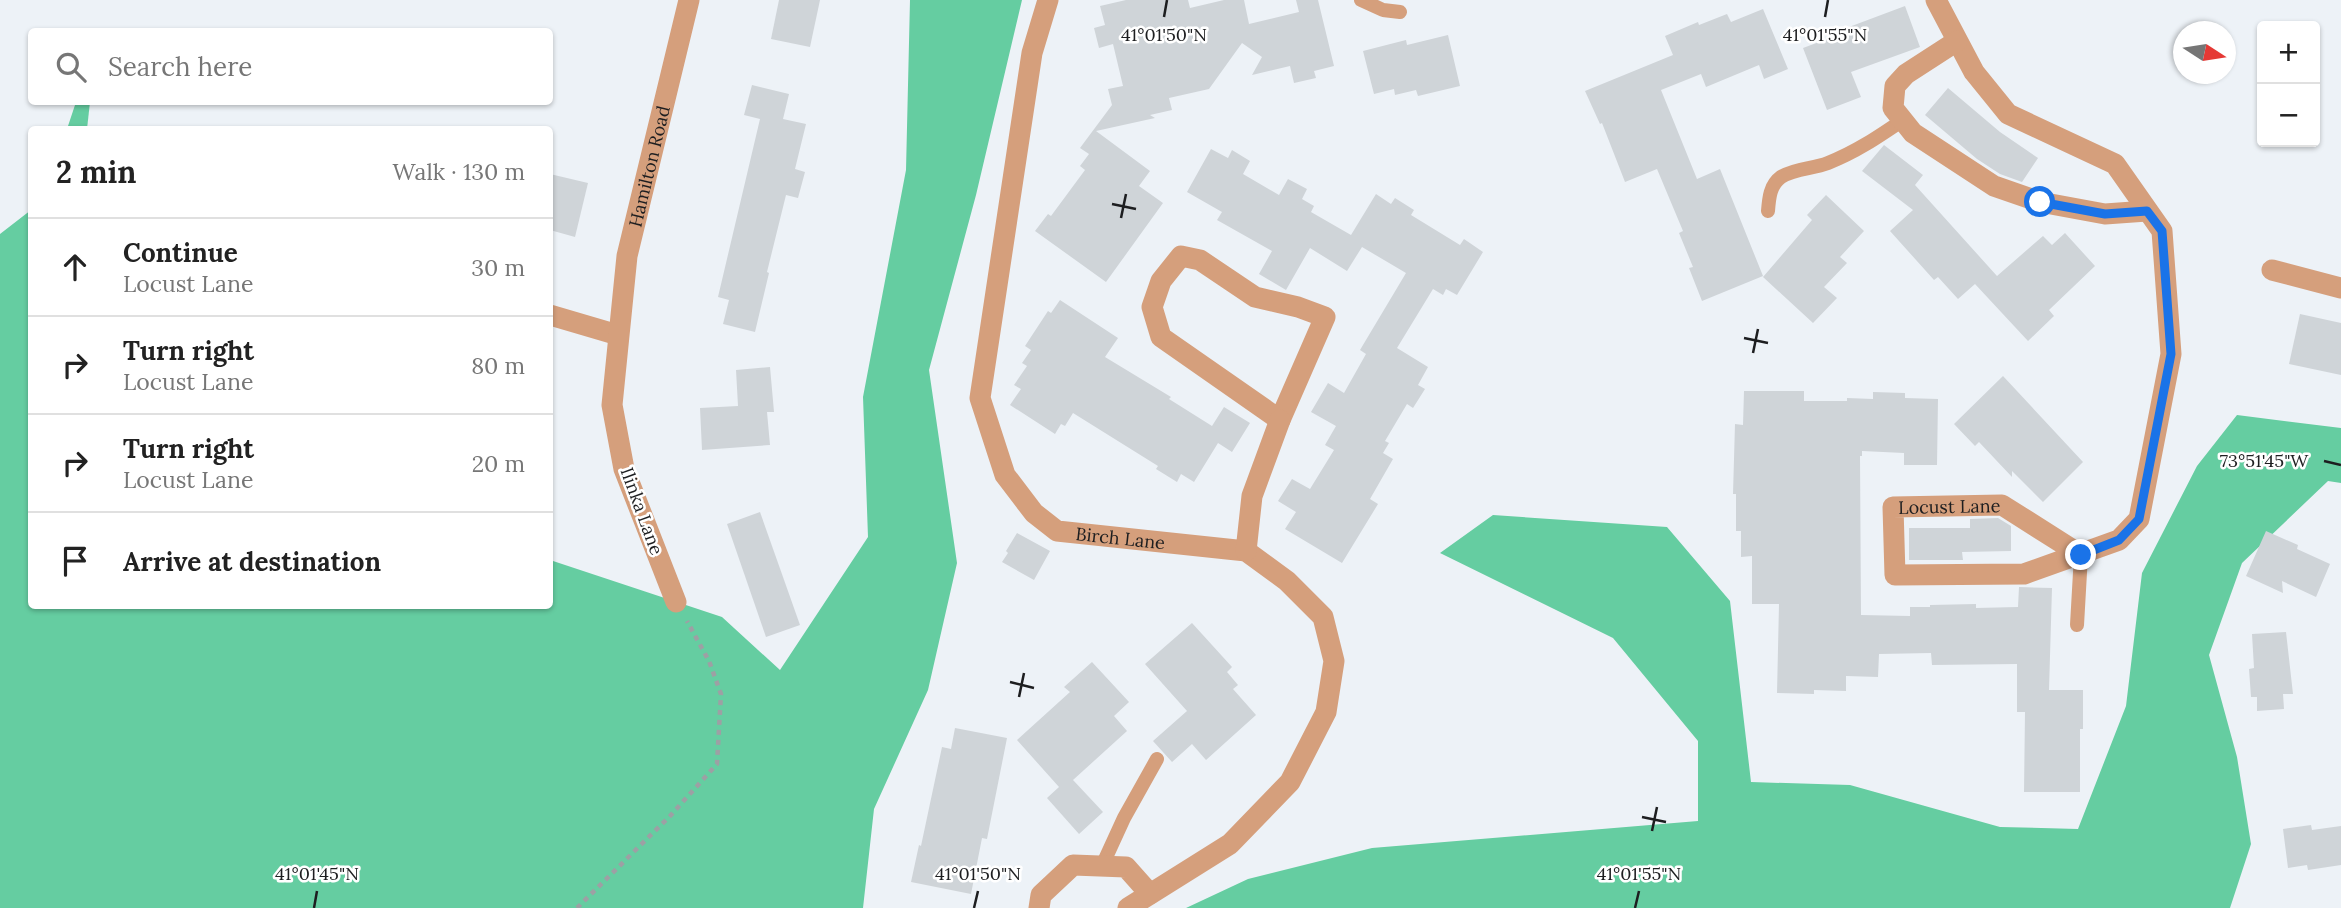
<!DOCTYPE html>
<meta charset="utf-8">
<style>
body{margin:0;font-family:Lora,serif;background:#f6f6f6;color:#222}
.controls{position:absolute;right:21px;top:21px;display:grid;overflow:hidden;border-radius:7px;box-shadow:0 2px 5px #0004}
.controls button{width:63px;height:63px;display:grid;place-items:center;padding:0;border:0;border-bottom:2px solid #e0e0e0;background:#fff;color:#222;font:35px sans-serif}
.compass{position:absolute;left:2173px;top:21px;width:63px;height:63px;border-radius:50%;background:#fff;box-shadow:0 2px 5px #0004;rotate:102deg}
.stop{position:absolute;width:21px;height:21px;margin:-16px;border:5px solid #1a73e8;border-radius:50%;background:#fff}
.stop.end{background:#1a73e8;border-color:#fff;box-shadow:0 2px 7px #0008}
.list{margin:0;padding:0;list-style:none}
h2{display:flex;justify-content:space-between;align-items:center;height:91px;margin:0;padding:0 28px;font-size:30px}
h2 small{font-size:23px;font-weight:400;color:#767676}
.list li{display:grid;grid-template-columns:46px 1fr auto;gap:21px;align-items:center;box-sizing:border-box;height:98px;padding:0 28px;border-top:2px solid #e0e0e0}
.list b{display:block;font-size:26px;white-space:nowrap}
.list p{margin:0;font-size:23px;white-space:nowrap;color:#767676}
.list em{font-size:23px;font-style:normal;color:#767676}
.icon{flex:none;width:38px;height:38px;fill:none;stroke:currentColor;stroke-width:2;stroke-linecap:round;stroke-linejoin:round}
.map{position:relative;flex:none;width:2341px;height:908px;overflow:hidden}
.search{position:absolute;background:#fff;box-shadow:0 2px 5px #0004;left:28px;top:28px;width:525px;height:77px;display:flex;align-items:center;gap:18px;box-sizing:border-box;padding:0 24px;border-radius:7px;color:#767676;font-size:26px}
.panel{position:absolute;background:#fff;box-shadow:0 2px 5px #0004;left:28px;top:126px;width:525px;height:483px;border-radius:7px}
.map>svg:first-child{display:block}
</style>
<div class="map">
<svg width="2341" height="908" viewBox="0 0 2341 908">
<rect width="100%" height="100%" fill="#edf2f7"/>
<g fill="#65cda1">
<path d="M 910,0 L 1022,0 L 976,195 L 929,370 L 957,563 L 928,690 L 874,809 L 863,908 L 0,908 L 0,234 L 31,210 L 32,606 L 550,606 L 550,560 L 722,617 L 780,670 L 868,537 L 863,397 L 906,170 Z"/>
<path d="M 76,102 L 90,102 L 87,129 L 67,129 Z"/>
<path d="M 2237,415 L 2341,428 L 2341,483 L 2328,481 L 2242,563 L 2209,655 L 2237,757 L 2251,844 L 2230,908 L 1186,908 L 1248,879 L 1372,848 L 1698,821 L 1698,741 L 1613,638 L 1440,553 L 1493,515 L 1667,527 L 1730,601 L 1751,782 L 1850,785 L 2000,827 L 2078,829 L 2126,706 L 2142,573 L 2197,466 Z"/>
</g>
<g fill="#cfd4d8">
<path d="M 779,0 L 820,0 L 810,47 L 771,39 Z"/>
<path d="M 1126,0 L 1188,0 L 1190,8 L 1224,0 L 1244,0 L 1249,24 L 1299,12 L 1296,0 L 1318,0 L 1334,66 L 1314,71 L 1316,78 L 1294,83 L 1290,66 L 1252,75 L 1262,57 L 1242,43 L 1209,89 L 1169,98 L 1172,110 L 1150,115 L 1155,118 L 1096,131 L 1150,171 L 1139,186 L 1163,203 L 1106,282 L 1035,231 L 1048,214 L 1051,216 L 1085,170 L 1080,166 L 1089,154 L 1080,148 L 1112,105 L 1108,89 L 1123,86 L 1113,44 L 1099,48 L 1094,28 L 1105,25 L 1100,6 Z"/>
<path d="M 1905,6 L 1920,47 L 1851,72 L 1861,97 L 1827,110 L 1803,48 L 1854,29 L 1849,27 Z"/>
<path d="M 1763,9 L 1788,69 L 1764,79 L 1759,65 L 1706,87 L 1701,74 L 1661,90 L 1697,179 L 1720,169 L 1763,276 L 1702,301 L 1689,268 L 1693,267 L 1679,233 L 1683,231 L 1657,169 L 1625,182 L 1602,123 L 1600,124 L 1585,91 L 1673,55 L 1665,36 L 1698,22 L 1699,25 L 1727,14 L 1731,22 Z"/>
<path d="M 1448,35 L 1460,86 L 1418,96 L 1416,90 L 1395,95 L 1394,89 L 1374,94 L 1363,51 L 1406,40 L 1407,45 Z"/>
<path d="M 752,85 L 789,94 L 783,119 L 806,124 L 795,169 L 805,172 L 798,198 L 786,195 L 767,272 L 769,273 L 755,332 L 723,324 L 729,300 L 718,297 L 760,119 L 744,115 Z"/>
<path d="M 1948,88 L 2000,132 L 2038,158 L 2022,182 L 2000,174 L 1977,159 L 1925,115 Z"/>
<path d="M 1884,145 L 1923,175 L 1915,185 L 1997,276 L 2043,236 L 2052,245 L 2065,233 L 2095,266 L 2049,310 L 2054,316 L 2028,341 L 1975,284 L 1958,299 L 1938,277 L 1934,280 L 1890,231 L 1913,210 L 1862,171 Z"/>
<path d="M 1211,149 L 1228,158 L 1232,150 L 1250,161 L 1243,174 L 1279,195 L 1288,179 L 1307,189 L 1302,199 L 1314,206 L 1311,212 L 1351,235 L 1376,194 L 1391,204 L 1395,198 L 1414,210 L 1411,215 L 1460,245 L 1464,239 L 1483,252 L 1457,295 L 1446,289 L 1443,295 L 1433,289 L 1397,348 L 1428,367 L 1418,385 L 1425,389 L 1413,408 L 1407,404 L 1385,441 L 1389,443 L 1383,453 L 1393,459 L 1370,499 L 1378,504 L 1342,563 L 1285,529 L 1296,512 L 1278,501 L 1292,479 L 1310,489 L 1334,450 L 1325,445 L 1336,426 L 1311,412 L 1328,383 L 1344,393 L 1366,354 L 1360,350 L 1406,273 L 1362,247 L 1347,271 L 1310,248 L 1286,290 L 1259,274 L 1272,251 L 1217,220 L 1222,212 L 1187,192 Z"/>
<path d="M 550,174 L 588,183 L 575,237 L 550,230 Z"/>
<path d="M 1826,195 L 1864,231 L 1840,257 L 1847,263 L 1824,287 L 1837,298 L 1813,323 L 1763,277 L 1812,220 L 1807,215 Z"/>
<path d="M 1060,300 L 1118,338 L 1105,357 L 1171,397 L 1169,399 L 1212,426 L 1224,407 L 1250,423 L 1232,452 L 1218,443 L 1194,482 L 1181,474 L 1177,482 L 1156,469 L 1158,466 L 1073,413 L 1065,426 L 1061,424 L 1055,434 L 1010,405 L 1021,389 L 1014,385 L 1027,366 L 1022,363 L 1031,350 L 1025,346 L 1048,311 L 1051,313 Z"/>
<path d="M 2300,314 L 2341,323 L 2341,375 L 2289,364 Z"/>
<path d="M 770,367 L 774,412 L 767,412 L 770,445 L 702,450 L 700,408 L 738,406 L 736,370 Z"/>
<path d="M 2003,376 L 2083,462 L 2043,502 L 2012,471 L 2012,477 L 1979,442 L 1975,446 L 1954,424 Z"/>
<path d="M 1744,391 L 1804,391 L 1804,401 L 1847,401 L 1847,398 L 1873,399 L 1873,392 L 1905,393 L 1905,398 L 1938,399 L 1937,465 L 1904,465 L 1904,453 L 1862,451 L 1862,456 L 1860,456 L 1861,615 L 1910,616 L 1910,607 L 1930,607 L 1930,605 L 1976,604 L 1976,608 L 2018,607 L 2019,587 L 2052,588 L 2049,690 L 2083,690 L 2083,729 L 2080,729 L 2080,792 L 2024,792 L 2025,712 L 2017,712 L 2017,664 L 1932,665 L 1931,653 L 1879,654 L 1878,677 L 1846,676 L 1846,691 L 1814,690 L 1814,694 L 1777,693 L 1779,604 L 1752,604 L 1752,556 L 1741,557 L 1741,531 L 1736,531 L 1736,494 L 1733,494 L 1735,424 L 1743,425 Z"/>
<path d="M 760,512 L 800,625 L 766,637 L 727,524 Z"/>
<path d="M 1998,518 L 2011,526 L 2011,551 L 1962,552 L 1963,560 L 1909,560 L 1909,528 L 1970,528 L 1970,519 Z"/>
<path d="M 2266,531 L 2298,545 L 2297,549 L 2330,564 L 2316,597 L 2282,581 L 2283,593 L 2246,576 Z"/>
<path d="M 1017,533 L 1050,551 L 1034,580 L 1002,562 L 1008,553 L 1006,551 Z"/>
<path d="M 1192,623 L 1232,667 L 1227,672 L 1238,685 L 1233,689 L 1256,715 L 1206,760 L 1192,744 L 1172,762 L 1153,741 L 1187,711 L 1145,664 Z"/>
<path d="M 2286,632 L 2293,694 L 2283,694 L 2284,709 L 2257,711 L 2257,697 L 2251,697 L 2249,669 L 2254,668 L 2252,634 Z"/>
<path d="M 1092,662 L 1129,702 L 1114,716 L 1127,731 L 1073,780 L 1103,812 L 1079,834 L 1047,798 L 1059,787 L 1017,740 L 1070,692 L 1064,687 Z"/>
<path d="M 955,728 L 1007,738 L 987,839 L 982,838 L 971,894 L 911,882 L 919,845 L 921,846 L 942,747 L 951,749 Z"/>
<path d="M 2311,825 L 2312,830 L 2341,826 L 2341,865 L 2308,870 L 2307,865 L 2288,868 L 2283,829 Z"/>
</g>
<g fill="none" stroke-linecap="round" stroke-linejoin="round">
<path stroke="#9da0a4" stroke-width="4.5" stroke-dasharray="5 5" stroke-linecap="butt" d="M 577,908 L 670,816 L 717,764 L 721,694 L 709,661 L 687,621"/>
<g stroke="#d59f7c" stroke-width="14">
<path d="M 1361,0 L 1383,10 L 1400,12"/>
<path d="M 1768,211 C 1769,198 1770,185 1781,177 C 1795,168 1813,169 1828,163 C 1856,152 1878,137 1903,120"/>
<path d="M 2077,625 L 2081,555"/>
<path d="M 1102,866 L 1124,818 L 1157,759"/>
</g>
<g stroke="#d59f7c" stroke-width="21">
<path id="s1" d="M 1048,0 L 1032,53 L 980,398 L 1005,475 L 1034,513 L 1057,531 L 1246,551 L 1287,581 L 1323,617 L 1334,661 L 1326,712 L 1290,782 L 1230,844 L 1128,908"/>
<path id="s2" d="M 1936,0 L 1974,72 L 2008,114 L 2115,164 L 2162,231 L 2171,354 L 2139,519 L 2119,540 L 2024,574 L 1895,575 L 1893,507 L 2002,505 L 2081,555"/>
<path d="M 1957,41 L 1906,74 L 1895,86 L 1893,108 L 1913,133 L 1994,186 L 2040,202 L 2105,214 L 2147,211"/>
<path d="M 1181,256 L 1200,260 L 1255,297 L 1298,307 L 1325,317 L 1280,420 L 1161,337 L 1152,307 L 1161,281 Z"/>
<path d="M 2272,270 L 2341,288"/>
<path d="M 550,315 L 618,335"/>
<path d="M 1246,551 L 1252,496 L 1280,420"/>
<path id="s3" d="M 676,602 L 624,469 L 612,405 L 627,256 L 689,0"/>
<path d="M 1039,908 L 1041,895 L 1073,865 L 1126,867 L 1150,894"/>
</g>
</g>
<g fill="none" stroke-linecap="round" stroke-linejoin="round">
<path stroke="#1a73e8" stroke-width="9" d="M 2040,202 L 2105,214 L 2147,211 L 2162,231 L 2171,354 L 2139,519 L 2119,540 L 2081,555"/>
</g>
<path fill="none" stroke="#1d1e20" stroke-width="2.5" d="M 1164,17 L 1167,0M 1825,17 L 1828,0M 1112,204 L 1136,209M 1121,218 L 1126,194M 1744,338 L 1768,343M 1753,353 L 1758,329M 2324,461 L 2341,465M 1010,682 L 1034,688M 1019,697 L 1024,673M 1642,817 L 1666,822M 1652,831 L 1657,807M 314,908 L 317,891M 974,908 L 978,891M 1635,908 L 1639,891"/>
<g text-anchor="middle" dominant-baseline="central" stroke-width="5" stroke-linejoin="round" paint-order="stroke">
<g font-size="18" fill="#1d1e20" stroke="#fff">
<text stroke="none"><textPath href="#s3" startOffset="450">Hamilton Road</textPath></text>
<text stroke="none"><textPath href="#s2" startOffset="1010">Locust Lane</textPath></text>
<text transform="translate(642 511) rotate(70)">Ilinka Lane</text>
<text stroke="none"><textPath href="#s1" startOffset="626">Birch Lane</textPath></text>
</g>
</g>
<g font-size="18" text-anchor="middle" fill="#1d1e20" stroke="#fff" stroke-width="5" stroke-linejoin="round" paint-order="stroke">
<text x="1164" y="41">41°01'50"N</text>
<text x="1825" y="41">41°01'55"N</text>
<text x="2264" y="467">73°51'45"W</text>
<text x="317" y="880">41°01'45"N</text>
<text x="978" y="880">41°01'50"N</text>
<text x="1639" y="880">41°01'55"N</text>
</g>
</svg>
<div class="controls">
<button>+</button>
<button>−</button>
</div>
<svg class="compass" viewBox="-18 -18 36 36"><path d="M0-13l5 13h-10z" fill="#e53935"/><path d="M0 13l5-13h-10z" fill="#767676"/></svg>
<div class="stop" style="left:2040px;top:202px"></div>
<div class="stop end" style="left:2081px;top:555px"></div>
<div class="search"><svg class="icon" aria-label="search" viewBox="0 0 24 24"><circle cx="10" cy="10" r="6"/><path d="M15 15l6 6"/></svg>Search here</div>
<section class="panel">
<h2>2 min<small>Walk · 130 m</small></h2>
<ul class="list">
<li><svg class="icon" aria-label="ahead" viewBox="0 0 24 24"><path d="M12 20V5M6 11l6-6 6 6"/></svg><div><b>Continue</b><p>Locust Lane</p></div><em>30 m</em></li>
<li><svg class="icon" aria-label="right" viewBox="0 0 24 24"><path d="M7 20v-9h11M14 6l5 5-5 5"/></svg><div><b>Turn right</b><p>Locust Lane</p></div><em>80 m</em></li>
<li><svg class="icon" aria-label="right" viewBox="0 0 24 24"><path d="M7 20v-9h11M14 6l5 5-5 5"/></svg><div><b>Turn right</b><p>Locust Lane</p></div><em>20 m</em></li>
<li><svg class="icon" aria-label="arrive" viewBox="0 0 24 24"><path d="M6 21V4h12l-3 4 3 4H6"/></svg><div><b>Arrive at destination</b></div></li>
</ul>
</section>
</div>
